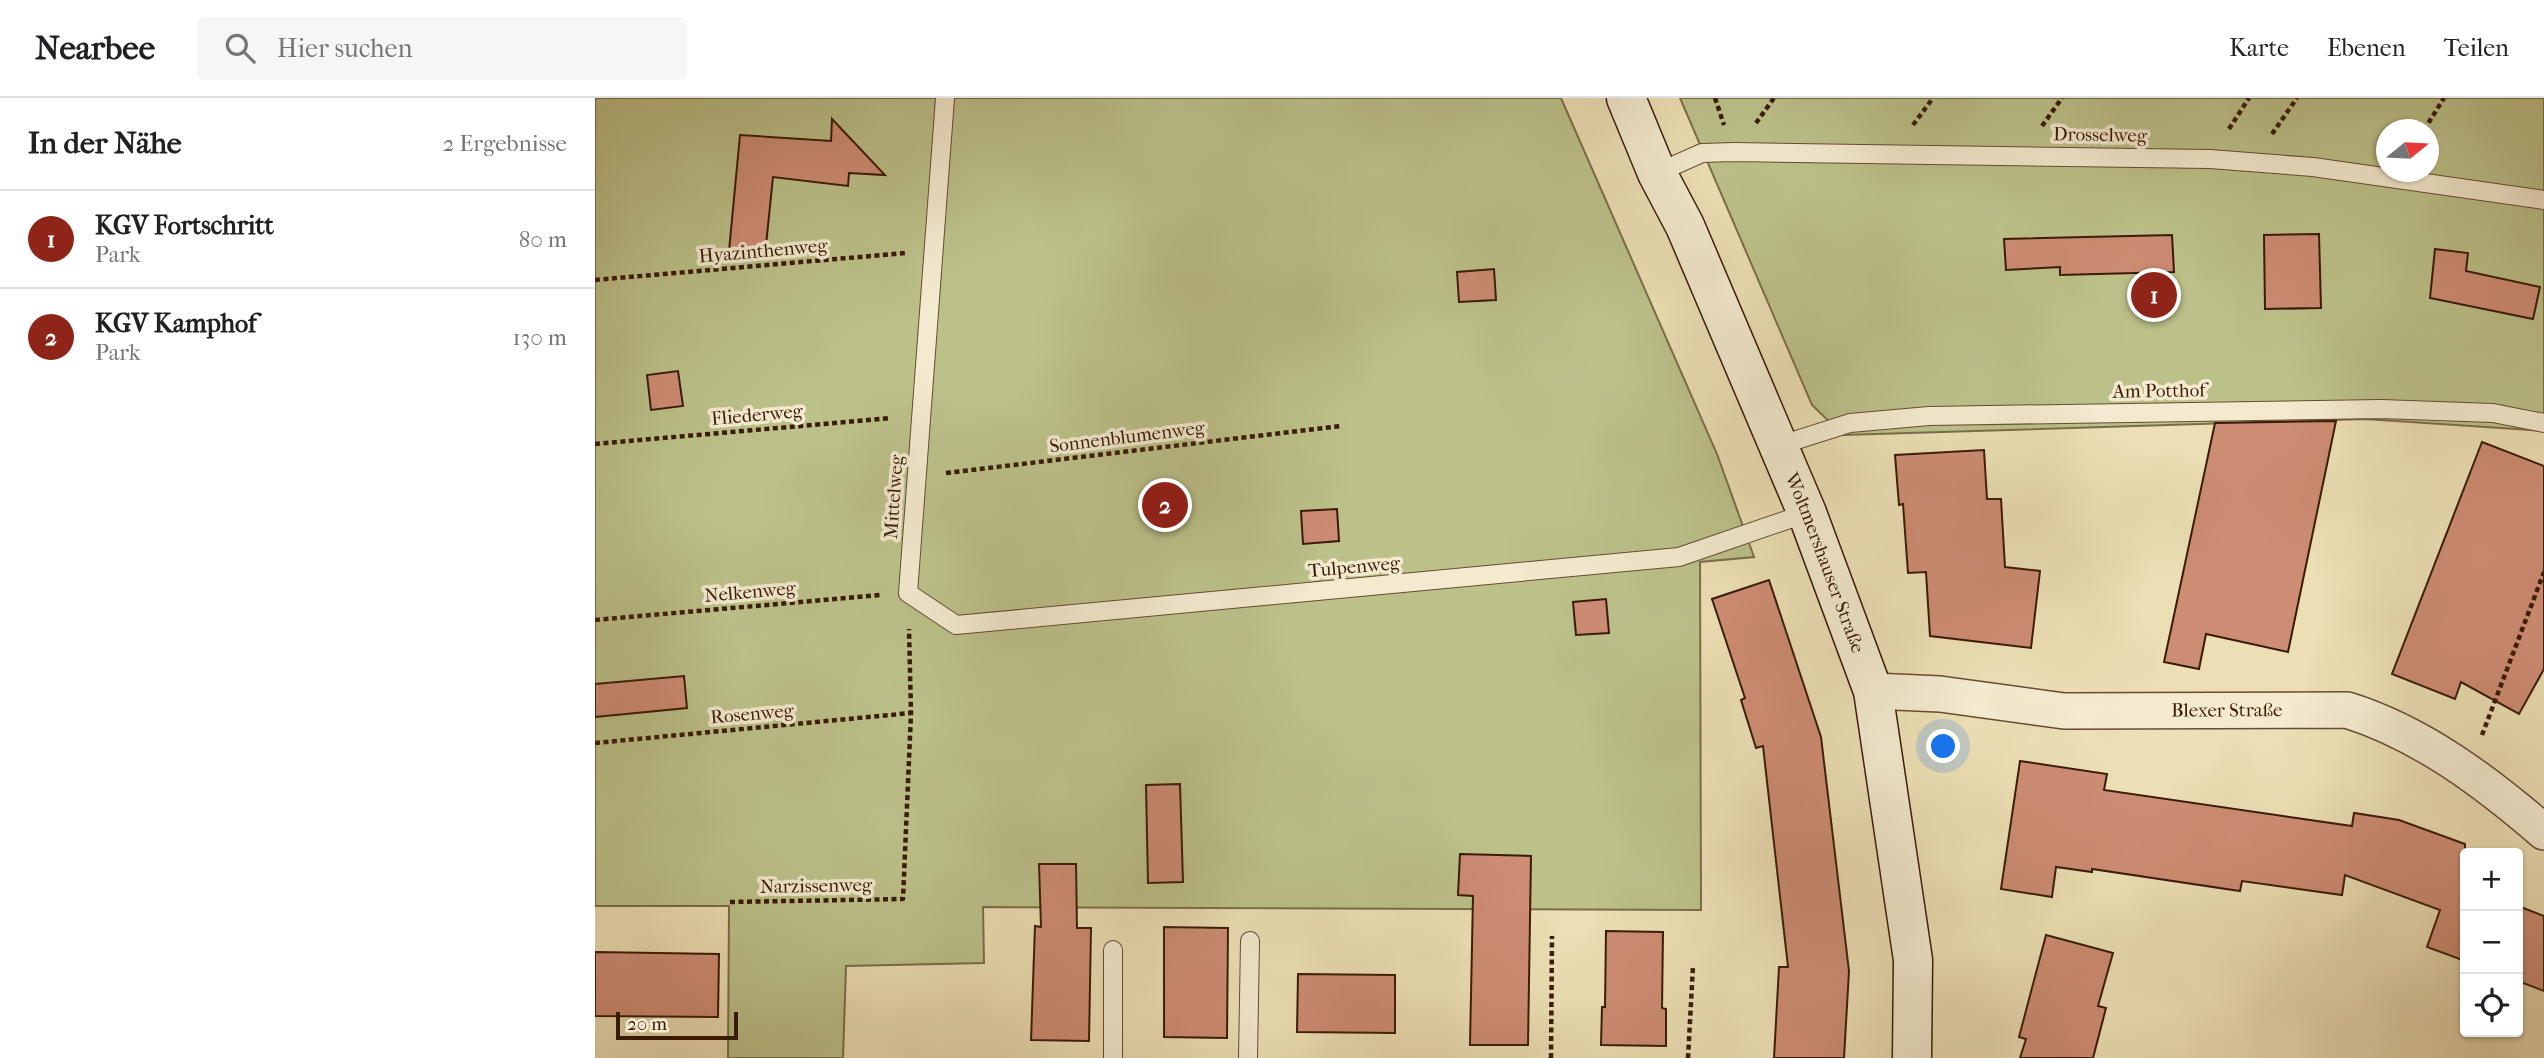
<!DOCTYPE html>
<html lang="de">
<meta charset="utf-8">
<style>
body{margin:0;font-family:"IM FELL French Canon",serif;background:#f6f6f6;color:#202124}
.controls{position:absolute;right:21px;bottom:21px;display:grid;overflow:hidden;border-radius:7px;box-shadow:0 2px 5px #0004}
.controls button{width:63px;height:63px;display:grid;place-items:center;padding:0;border:0;border-bottom:2px solid #e0e0e0;background:#fff;color:#202124;font:35px sans-serif}
.compass{position:absolute;left:1781px;top:21px;width:63px;height:63px;border-radius:50%;background:#fff;box-shadow:0 2px 5px #0004;rotate:72deg}
.scale{position:absolute;left:21px;bottom:18px;width:122px;box-sizing:border-box;padding-left:7px;border:4px solid #391b06;border-top:0;font-size:19px;line-height:24px;white-space:nowrap;color:#391b06;-webkit-text-stroke:5px #f3eacf;paint-order:stroke}
.you{position:absolute;left:1349px;top:649px;width:24px;height:24px;margin:-18px;border:5px solid #fff;border-radius:50%;background:#1a73e8;box-shadow:0 0 0 10px #1a73e833}
.badge{display:grid;place-items:center;width:46px;height:46px;border-radius:50%;background:#8f2418;color:#fff;font-size:23px;font-weight:700}
.pin{position:absolute;translate:-50% -50%;border:4px solid #fff;box-shadow:0 2px 7px #0006}
.list{margin:0;padding:0;list-style:none}
h2{display:flex;justify-content:space-between;align-items:center;height:91px;margin:0;padding:0 28px;font-size:30px}
h2 small{font-size:23px;font-weight:400;color:#757577}
.list li{display:grid;grid-template-columns:46px 1fr auto;gap:21px;align-items:center;box-sizing:border-box;height:98px;padding:0 28px;border-top:2px solid #e0e0e0}
.list b{display:block;font-size:26px;white-space:nowrap}
.list p{margin:0;font-size:23px;white-space:nowrap;color:#757577}
.list em{font-size:23px;font-style:normal;color:#757577}
.icon{flex:none;width:38px;height:38px;fill:none;stroke:currentColor;stroke-width:2;stroke-linecap:round;stroke-linejoin:round}
.map{position:relative;flex:none;width:1949px;height:960px;overflow:hidden}
header{display:flex;align-items:center;gap:42px;box-sizing:border-box;height:98px;padding:0 35px;background:#fff;border-bottom:2px solid #e0e0e0}
header strong{font-size:33px}
nav{display:flex;gap:38px;margin-inline-start:auto;font-size:24px}
.search{width:490px;height:63px;background:#f6f6f6;display:flex;align-items:center;gap:18px;box-sizing:border-box;padding:0 24px;border-radius:7px;color:#757577;font-size:26px}
main{display:flex}
aside{flex:1;background:#fff}
.map>svg:first-child{display:block}
</style>
<header>
<strong>Nearbee</strong>
<div class="search"><svg class="icon" aria-label="search" viewBox="0 0 24 24"><circle cx="10" cy="10" r="6"/><path d="M15 15l6 6"/></svg>Hier suchen</div>
<nav><a>Karte</a><a>Ebenen</a><a>Teilen</a></nav>
</header>
<main>
<aside>
<h2>In der Nähe<small>2 Ergebnisse</small></h2>
<ul class="list">
<li><span class="badge">1</span><div><b>KGV Fortschritt</b><p>Park</p></div><em>80 m</em></li>
<li><span class="badge">2</span><div><b>KGV Kamphof</b><p>Park</p></div><em>130 m</em></li>
</ul>
</aside>
<div class="map">
<svg width="1949" height="960" viewBox="0 0 1949 960">
<rect width="100%" height="100%" fill="#ecdfb5"/>
<filter id="stains"><feTurbulence type="fractalNoise" baseFrequency=".00286" numOctaves="4"/><feColorMatrix values="0 0 0 0 .2 0 0 0 0 .09 0 0 0 0 .02 0 0 0 .5 -.17"/></filter>
<radialGradient id="worn" r=".72"><stop offset=".6" stop-color="#630" stop-opacity="0"/><stop offset="1" stop-color="#630" stop-opacity=".3"/></radialGradient>
<g fill="#bcc18a" stroke="#7a6e48" stroke-width="2" fill-rule="evenodd">
<path d="M 0,0 L 966,0 L 1122,356 L 1159,459 L 1105,464 L 1106,812 L 388,809 L 389,865 L 251,868 L 248,960 L 133,960 L 134,808 L 0,808 Z"/>
<path d="M 1085,0 L 1949,0 L 1949,333 L 1770,321 L 1248,337 L 1217,307 ZM 1792,32 L 1834,32 L 1834,74 L 1792,74 Z"/>
</g>
<g fill="#cd8c74" stroke="#391b06" stroke-width="2">
<path d="M 237,21 L 290,77 L 254,75 L 253,88 L 178,79 L 170,157 L 134,153 L 145,37 L 236,43 Z"/>
<path d="M 1724,136 L 1726,210 L 1670,211 L 1669,137 Z"/>
<path d="M 1577,137 L 1579,174 L 1465,177 L 1465,169 L 1411,172 L 1409,141 Z"/>
<path d="M 1840,151 L 1873,155 L 1871,173 L 1945,189 L 1938,221 L 1835,200 Z"/>
<path d="M 899,171 L 901,202 L 864,204 L 862,174 Z"/>
<path d="M 83,273 L 88,308 L 56,312 L 52,277 Z"/>
<path d="M 1741,323 L 1693,554 L 1611,536 L 1604,571 L 1569,564 L 1620,325 Z"/>
<path d="M 1887,344 L 1949,368 L 1949,571 L 1924,616 L 1866,584 L 1860,601 L 1797,576 Z"/>
<path d="M 1389,352 L 1392,401 L 1406,401 L 1410,469 L 1445,473 L 1436,550 L 1335,538 L 1331,474 L 1313,475 L 1308,406 L 1304,407 L 1300,357 Z"/>
<path d="M 742,411 L 744,443 L 708,446 L 706,413 Z"/>
<path d="M 1174,482 L 1226,639 L 1254,873 L 1249,960 L 1179,960 L 1184,869 L 1193,869 L 1168,648 L 1161,650 L 1146,602 L 1150,600 L 1117,501 Z"/>
<path d="M 1011,501 L 1014,535 L 981,537 L 978,504 Z"/>
<path d="M 89,578 L 92,610 L 0,619 L 0,586 Z"/>
<path d="M 1425,663 L 1512,676 L 1509,692 L 1757,728 L 1759,715 L 1804,722 L 1870,746 L 1870,863 L 1832,849 L 1845,812 L 1750,777 L 1747,797 L 1647,783 L 1645,793 L 1497,771 L 1497,774 L 1461,769 L 1457,799 L 1406,791 Z"/>
<path d="M 585,686 L 588,784 L 553,785 L 551,687 Z"/>
<path d="M 865,756 L 936,758 L 933,947 L 875,947 L 878,798 L 863,797 Z"/>
<path d="M 444,766 L 481,766 L 482,830 L 496,830 L 494,943 L 436,942 L 440,828 L 446,829 Z"/>
<path d="M 1923,808 L 1949,818 L 1949,893 L 1923,883 Z"/>
<path d="M 569,829 L 633,830 L 632,940 L 569,939 Z"/>
<path d="M 1011,833 L 1068,834 L 1067,910 L 1071,911 L 1071,948 L 1006,947 L 1007,909 L 1010,909 Z"/>
<path d="M 1451,837 L 1518,855 L 1503,908 L 1511,910 L 1498,960 L 1425,960 L 1431,941 L 1424,939 Z"/>
<path d="M 0,854 L 124,856 L 123,919 L 0,918 Z"/>
<path d="M 703,876 L 800,877 L 800,935 L 702,934 Z"/>
</g>
<g fill="none" stroke-linecap="round" stroke-linejoin="round">
<g stroke="#664c32" stroke-width="20">
<g id="lane">
<path d="M 350,0 L 313,495 L 361,527 L 1084,459 L 1212,415"/>
<path d="M 1062,75 L 1107,55 L 1139,54 L 1615,61 L 1718,69 L 1949,102"/>
<path d="M 1183,348 L 1255,325 L 1334,318 L 1786,311 L 1898,315 L 1949,325"/>
<path d="M 518,852 L 518,960"/>
<path d="M 653,960 L 655,843"/>
</g>
</g>
<g stroke="#664c32" stroke-width="38">
<g id="street">
<path id="s1" d="M 1278,593 L 1345,596 L 1469,613 L 1752,612 C 1826,635 1891,684 1949,734"/>
</g>
</g>
<g stroke="#391b06" stroke-width="41">
<g id="secondary">
<path id="s2" d="M 1031,0 L 1062,75 L 1090,128 L 1212,415 L 1278,593 L 1318,862 L 1317,960"/>
</g>
</g>
<g stroke="#391b06" stroke-width="4.5" stroke-dasharray="5 3.5" stroke-linecap="butt">
<path d="M 1120,0 L 1129,27"/>
<path d="M 1161,25 L 1179,0"/>
<path d="M 1318,27 L 1338,0"/>
<path d="M 1447,28 L 1467,0"/>
<path d="M 1634,31 L 1654,0"/>
<path d="M 1829,32 L 1849,0"/>
<path d="M 1677,36 L 1702,0"/>
<path d="M 0,182 L 310,155"/>
<path d="M 0,346 L 296,320"/>
<path d="M 351,375 L 746,328"/>
<path d="M 0,522 L 285,497"/>
<path d="M 1887,637 L 1949,474"/>
<path d="M 0,645 L 316,615"/>
<path d="M 135,804 L 308,801 L 316,615 L 314,531"/>
<path d="M 956,960 L 957,838"/>
<path d="M 1093,960 L 1098,868"/>
</g>
<use href="#lane" stroke="#f3eacf" stroke-width="18"/>
<use href="#street" stroke="#f3eacf" stroke-width="35"/>
<use href="#secondary" stroke="#f3eacf" stroke-width="38"/>
</g>
<g text-anchor="middle" dominant-baseline="central" stroke-width="7" stroke-linejoin="round" paint-order="stroke">
<g font-size="19" fill="#391b06" stroke="#f3eacf">
<text transform="translate(1505 37) rotate(1)">Drosselweg</text>
<text transform="translate(168 153) rotate(-5)">Hyazinthenweg</text>
<text transform="translate(1564 293) rotate(-1)">Am Potthof</text>
<text transform="translate(162 317) rotate(-5)">Fliederweg</text>
<text transform="translate(532 339) rotate(-7)">Sonnenblumenweg</text>
<text transform="translate(299 399) rotate(-86)">Mittelweg</text>
<text stroke="none"><textPath href="#s2" startOffset="506">Woltmershauser Straße</textPath></text>
<text transform="translate(759 469) rotate(-5)">Tulpenweg</text>
<text transform="translate(155 494) rotate(-5)">Nelkenweg</text>
<text stroke="none"><textPath href="#s1" startOffset="355">Blexer Straße</textPath></text>
<text transform="translate(157 616) rotate(-5)">Rosenweg</text>
<text transform="translate(221 788) rotate(-1)">Narzissenweg</text>
</g>
</g>
<rect width="100%" height="100%" filter="url(#stains)"/>
<rect width="100%" height="100%" fill="url(#worn)"/>
</svg>
<div class="controls">
<button>+</button>
<button>−</button>
<button><svg class="icon" aria-label="locate" viewBox="0 0 24 24"><circle cx="12" cy="12" r="6"/><path d="M12 2v4M12 18v4M2 12h4M18 12h4"/></svg></button>
</div>
<svg class="compass" viewBox="-18 -18 36 36"><path d="M0-13l5 13h-10z" fill="#e53935"/><path d="M0 13l5-13h-10z" fill="#757577"/></svg>
<div class="scale">20 m</div>
<div class="you"></div>
<div class="pin badge" style="left:1559px;top:197px">1</div>
<div class="pin badge" style="left:570px;top:407px">2</div>
</div>
</main>
